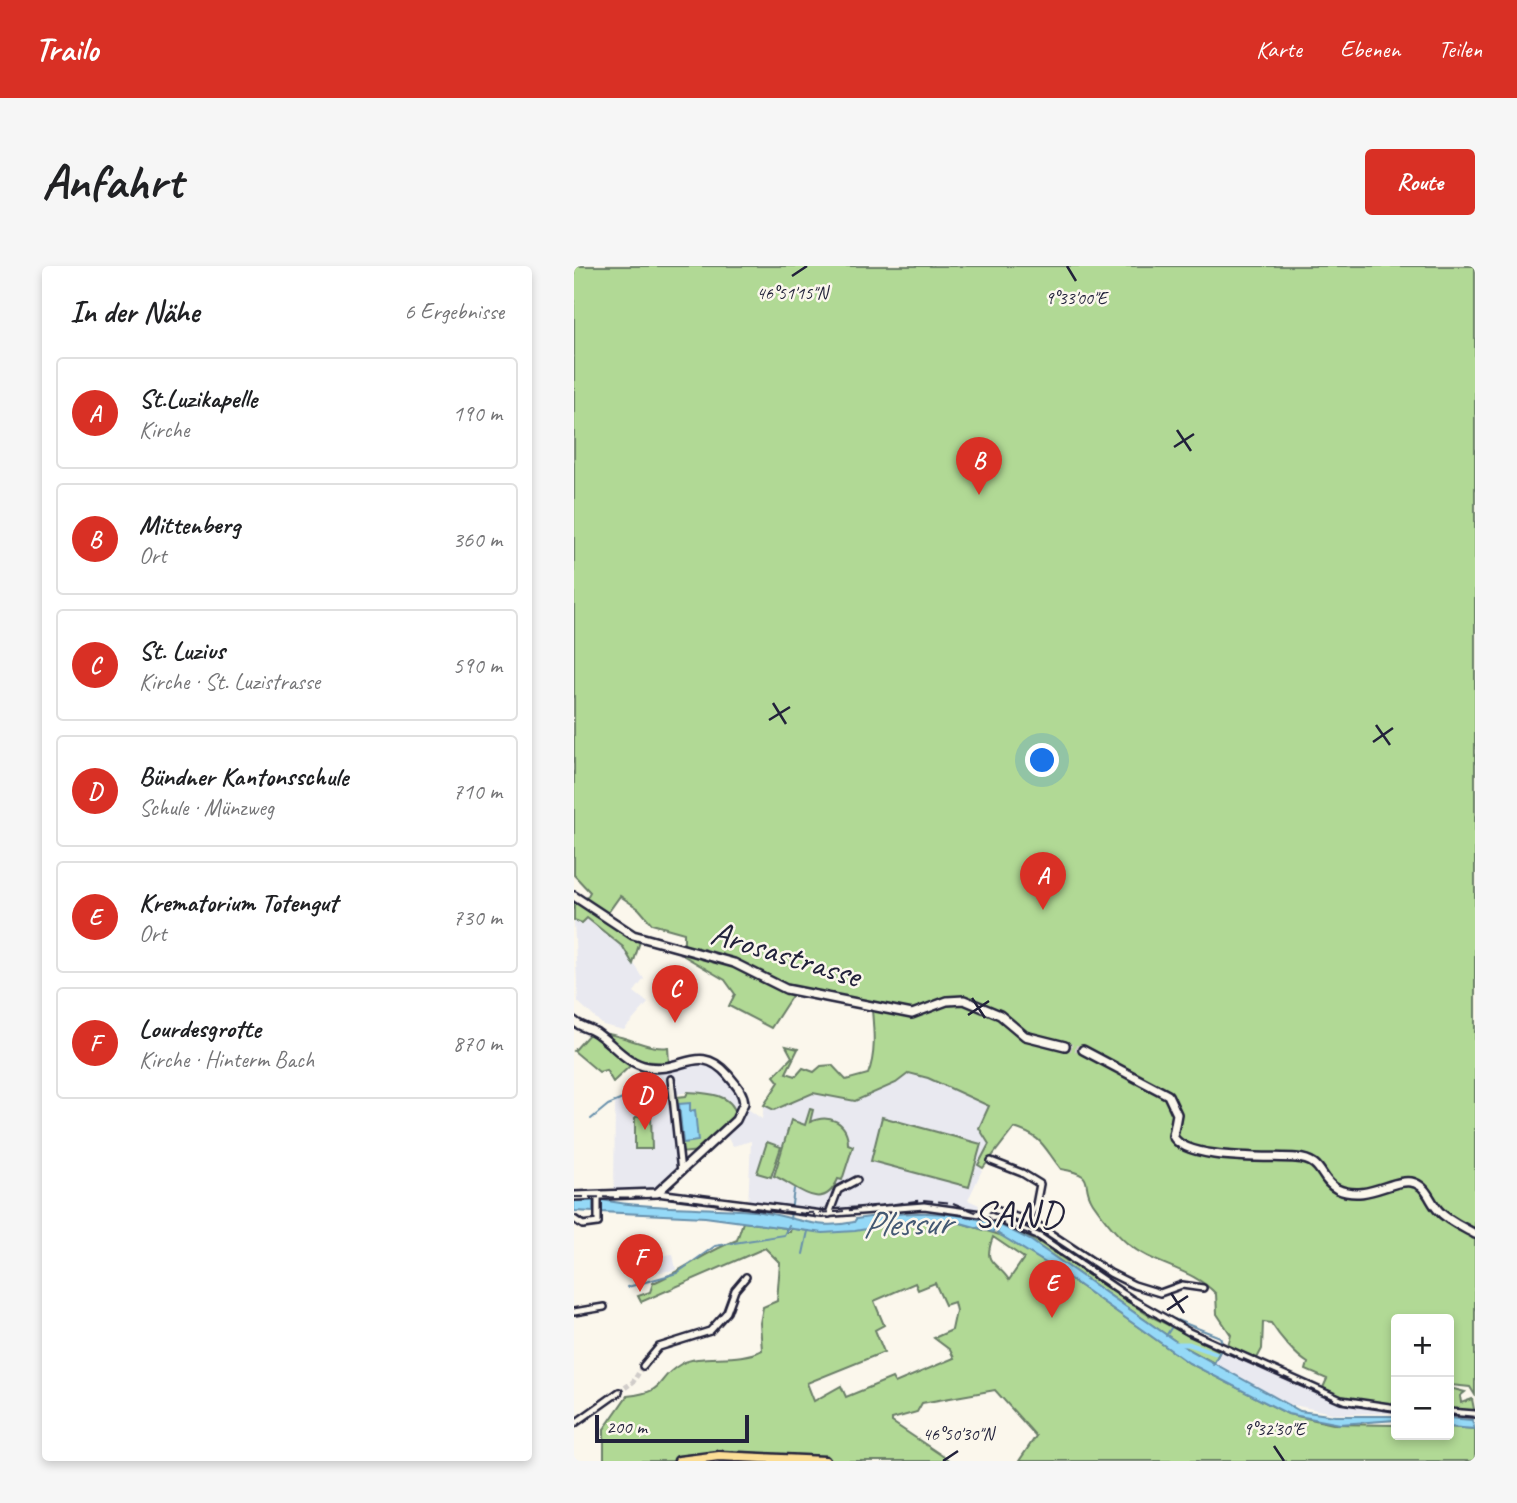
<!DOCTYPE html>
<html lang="de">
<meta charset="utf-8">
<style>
body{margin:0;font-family:Caveat,sans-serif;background:#f6f6f6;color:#202124}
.controls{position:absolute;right:21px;bottom:21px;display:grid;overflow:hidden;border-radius:7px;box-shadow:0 4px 10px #0003}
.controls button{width:63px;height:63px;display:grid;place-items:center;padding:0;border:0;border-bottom:2px solid #e0e0e0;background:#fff;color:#202124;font:35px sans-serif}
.scale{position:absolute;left:21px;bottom:18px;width:154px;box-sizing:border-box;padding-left:7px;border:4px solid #22223b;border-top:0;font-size:19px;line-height:24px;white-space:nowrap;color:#22223b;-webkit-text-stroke:5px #fbf7ec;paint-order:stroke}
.you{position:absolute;left:469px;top:495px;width:24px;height:24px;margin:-18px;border:5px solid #fff;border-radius:50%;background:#1a73e8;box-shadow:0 0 0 10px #1a73e833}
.badge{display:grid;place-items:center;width:46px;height:46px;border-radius:50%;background:#d93025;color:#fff;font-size:23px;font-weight:700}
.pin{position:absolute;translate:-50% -58px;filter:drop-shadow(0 2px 4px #0008)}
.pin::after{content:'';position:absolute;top:37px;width:24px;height:21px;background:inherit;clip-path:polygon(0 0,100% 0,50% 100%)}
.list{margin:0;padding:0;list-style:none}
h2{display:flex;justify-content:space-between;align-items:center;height:91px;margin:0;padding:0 28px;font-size:30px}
h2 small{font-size:23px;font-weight:400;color:#757577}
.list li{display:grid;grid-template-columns:46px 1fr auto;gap:21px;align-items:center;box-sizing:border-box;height:112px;margin:0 14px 14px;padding:0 14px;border:2px solid #e0e0e0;border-radius:7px}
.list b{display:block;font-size:26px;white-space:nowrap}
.list p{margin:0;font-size:23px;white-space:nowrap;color:#757577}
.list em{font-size:23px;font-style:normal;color:#757577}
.map{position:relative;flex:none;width:901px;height:1195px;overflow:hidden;border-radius:7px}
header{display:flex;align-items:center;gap:42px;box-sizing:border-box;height:98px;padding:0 35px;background:#d93025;color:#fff}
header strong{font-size:33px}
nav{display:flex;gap:38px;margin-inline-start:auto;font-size:24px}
.intro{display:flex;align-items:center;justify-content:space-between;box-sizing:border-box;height:168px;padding:0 42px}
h1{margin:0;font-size:49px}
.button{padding:18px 32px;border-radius:7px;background:#d93025;color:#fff;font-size:24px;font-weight:700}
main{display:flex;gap:42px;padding:0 42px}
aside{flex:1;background:#fff;border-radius:7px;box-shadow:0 4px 10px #0003}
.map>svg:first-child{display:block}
</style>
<header>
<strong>Trailo</strong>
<nav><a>Karte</a><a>Ebenen</a><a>Teilen</a></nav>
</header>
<div class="intro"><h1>Anfahrt</h1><a class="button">Route</a></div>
<main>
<aside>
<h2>In der Nähe<small>6 Ergebnisse</small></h2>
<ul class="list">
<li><span class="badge">A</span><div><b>St.Luzikapelle</b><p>Kirche</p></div><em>190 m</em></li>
<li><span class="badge">B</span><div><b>Mittenberg</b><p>Ort</p></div><em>360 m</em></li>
<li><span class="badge">C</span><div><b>St. Luzius</b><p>Kirche · St. Luzistrasse</p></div><em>590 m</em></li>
<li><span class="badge">D</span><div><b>Bündner Kantonsschule</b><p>Schule · Münzweg</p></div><em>710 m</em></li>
<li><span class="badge">E</span><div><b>Krematorium Totengut</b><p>Ort</p></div><em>730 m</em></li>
<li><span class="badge">F</span><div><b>Lourdesgrotte</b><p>Kirche · Hinterm Bach</p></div><em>870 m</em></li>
</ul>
</aside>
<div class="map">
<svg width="901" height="1195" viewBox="0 0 901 1195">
<rect width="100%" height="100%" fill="#fbf7ec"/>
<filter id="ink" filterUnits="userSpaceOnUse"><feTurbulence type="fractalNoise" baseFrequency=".0143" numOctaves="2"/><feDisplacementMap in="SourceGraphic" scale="14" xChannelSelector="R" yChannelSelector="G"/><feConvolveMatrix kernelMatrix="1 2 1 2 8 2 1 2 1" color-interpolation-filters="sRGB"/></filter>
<g filter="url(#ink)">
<g fill="#e9e9f0">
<path d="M 12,652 L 49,681 L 70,713 L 60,726 L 74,737 L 50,764 L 29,759 L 4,736 L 0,654 L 8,657 Z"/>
<path d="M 128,796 L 144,802 L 161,822 L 165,833 L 162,844 L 159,840 L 114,826 L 99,829 L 105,906 L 80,923 L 40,925 L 41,837 L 60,827 L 81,824 L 80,805 Z"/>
<path d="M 335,807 L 354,812 L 415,840 L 416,877 L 405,898 L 409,902 L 394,934 L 405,939 L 404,943 L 351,937 L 265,947 L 174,940 L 177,875 L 159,880 L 151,868 L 174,843 L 188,853 L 190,839 L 200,844 L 239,827 L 281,835 L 322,817 Z"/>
<path d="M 469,973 L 581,1048 L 762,1132 L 822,1142 L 822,1147 L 762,1148 L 715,1138 L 646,1102 L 640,1097 L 645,1084 L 574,1049 L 466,977 Z"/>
<path d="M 99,988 L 102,1004 L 70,1008 L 68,992 Z"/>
</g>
<g fill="#b1d995" stroke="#6a7e68" stroke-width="2" fill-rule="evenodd">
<path d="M 0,0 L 901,0 L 901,1129 L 896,1121 L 877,1119 L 876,1122 L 891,1126 L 886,1130 L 887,1137 L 898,1133 L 901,1148 L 875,1146 L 875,1053 L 822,1053 L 822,1142 L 788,1139 L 747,1126 L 753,1113 L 732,1104 L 734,1097 C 721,1089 706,1071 697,1057 L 689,1056 L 688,1083 L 681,1096 L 653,1083 L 657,1069 L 643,1048 L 642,1028 C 618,1002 581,1000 554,978 C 542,968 528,950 519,937 C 505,916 525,910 487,903 C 469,881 470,871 440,862 L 409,902 L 404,899 L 415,878 L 405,862 L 415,840 L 354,812 L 335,807 L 322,817 L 281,835 L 239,827 L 200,844 L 190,839 L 205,816 L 200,810 L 218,791 L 212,780 L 224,783 L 212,807 L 222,810 L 229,802 L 240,806 L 247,800 L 258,799 L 272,814 L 294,808 C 302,788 300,767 298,744 L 219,728 L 197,762 L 155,740 L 161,728 L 151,714 L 110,690 L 110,667 L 78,658 L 65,643 L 46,630 L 31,651 L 67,672 L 59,698 L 49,681 L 13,652 L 8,657 L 0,654 L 0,630 L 11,635 L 16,626 L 0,609 Z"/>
<path d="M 16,767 L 57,799 L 39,816 L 32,804 L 25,806 L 0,785 Z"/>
<path d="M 27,767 C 47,768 79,785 94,781 L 95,797 L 66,795 Z"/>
<path d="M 114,826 C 132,827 157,827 162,848 L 126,885 L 106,887 L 101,836 L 103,831 L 112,830 Z"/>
<path d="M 236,843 L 239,844 L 236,856 C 255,847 274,856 274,878 L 279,880 L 268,914 L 264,913 C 248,951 219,916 200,910 L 217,854 L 231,859 Z"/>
<path d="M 77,850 L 78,883 L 61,883 L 61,851 Z"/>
<path d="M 308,851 L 407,878 L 395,921 L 297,895 Z"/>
<path d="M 193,876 L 207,881 L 197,911 L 183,907 Z"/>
<path d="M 344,954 L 387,957 L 429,970 L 488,1007 L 615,1097 L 714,1148 L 759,1158 L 822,1159 L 822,1169 L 875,1169 L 875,1161 L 901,1163 L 901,1195 L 445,1195 L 462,1170 L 421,1124 L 348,1137 L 343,1146 L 318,1153 L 318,1156 L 376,1195 L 30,1195 L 30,1163 L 53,1130 C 96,1125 79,1114 107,1098 C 126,1087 164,1097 188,1084 L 186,1057 L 189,1041 L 203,1035 L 206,997 L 191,982 L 67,1036 L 64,1030 L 76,1026 L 79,1017 C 108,1005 133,985 163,974 L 169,956 L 212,962 L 212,966 L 216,966 L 217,962 C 268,973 296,957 344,954 ZM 419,971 L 450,992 L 435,1014 C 422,994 408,1000 419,971 ZM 341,1017 L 344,1024 L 361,1017 L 371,1039 L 380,1036 L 382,1045 L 378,1064 L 360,1072 L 376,1084 L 380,1092 L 321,1117 L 318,1112 L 272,1131 L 267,1120 L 240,1135 L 233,1117 L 310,1086 L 301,1064 L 310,1059 L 300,1035 Z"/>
<path d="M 427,957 L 466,977 L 574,1049 L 646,1085 L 640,1097 L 607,1079 L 456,974 Z"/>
</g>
<g fill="#95d9f7" stroke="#6790ac" stroke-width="2">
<path d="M 116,837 L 116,845 L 121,844 L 124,875 L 109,877 L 105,838 Z"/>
<path d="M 0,934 L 19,934 L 19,946 L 0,945 Z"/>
<path d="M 28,934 C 74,943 131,941 180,945 C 218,949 239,965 280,956 L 282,953 C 331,946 374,942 422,958 L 419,966 L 387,957 L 344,954 L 281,965 L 249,967 L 131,951 L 27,946 Z"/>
<path d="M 426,959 L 456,974 L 607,1079 L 726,1145 L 761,1150 L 822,1150 L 822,1154 L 766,1158 L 714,1148 L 615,1097 L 488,1007 L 423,967 Z"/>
<path d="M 875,1152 L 898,1154 L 901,1163 L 875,1161 Z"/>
</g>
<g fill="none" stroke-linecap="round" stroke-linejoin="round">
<g stroke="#6790ac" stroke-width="2">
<path d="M 17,853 L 34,839 L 58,829 L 84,826"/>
<path d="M 216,953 L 220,923"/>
<path d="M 473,971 L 484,980"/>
<path d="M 229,988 L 234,965"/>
<path d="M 54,1021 L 103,1007 L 141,980 L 210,969 L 215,959"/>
<path d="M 600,1053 L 646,1071 L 648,1077"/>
<path d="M 592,1070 L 597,1062"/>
<path d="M 639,1099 L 646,1085"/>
</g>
<path stroke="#95d9f7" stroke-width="5" d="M 597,1078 L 615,1078 L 641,1087"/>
<path stroke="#d0ccc9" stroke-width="5" stroke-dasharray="5 2.5" stroke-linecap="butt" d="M 45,1126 L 59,1116 L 69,1100"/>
<path stroke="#d0ccc9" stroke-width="7" stroke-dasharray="7 3.5" stroke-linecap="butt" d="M 491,780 L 509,784"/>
<g stroke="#22223b" stroke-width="10">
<g id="minor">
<path d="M 97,813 L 107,906"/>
<path d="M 417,895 L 448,907 L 466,918 L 462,939 L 453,955"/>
<path d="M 83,927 L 248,948 L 350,940 L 414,949 L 466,971 L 557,1033 L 615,1066 L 767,1134 L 822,1142"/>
<path d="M 409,947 L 416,942 L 462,958 L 536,1007 L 560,1019 L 586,1027 L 608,1019 L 629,1022"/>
<path d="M 255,948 L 264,924 L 283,914"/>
<path d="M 0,953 L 9,959 L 24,957 L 24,930"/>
<path d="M 0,1046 L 30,1041"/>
<path d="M 69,1100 L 85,1081 L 136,1065 L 153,1046 L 161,1024 L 172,1011"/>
<path d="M 875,1146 L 901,1148"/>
<path d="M 0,1158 L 45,1126"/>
</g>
</g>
<g stroke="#22223b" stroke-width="12">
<g id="secondary">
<path d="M 0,630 L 59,669 L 160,697 L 212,723 L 338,748 L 373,735 L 390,734 L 426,749 L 451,770 L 491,780"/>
<path d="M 0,755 C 7,762 17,762 24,768 C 41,780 52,797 74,801 C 108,807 125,776 154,809 C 161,818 169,825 170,837 L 162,854 L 83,927 L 0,930"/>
<path d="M 509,784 L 594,829 L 603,848 L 599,870 C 611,895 697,890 722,892 C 751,894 744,913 763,923 C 794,937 820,910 841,917 C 854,922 856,936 865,945 C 874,955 889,961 901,968"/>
</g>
</g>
<g stroke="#22223b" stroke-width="13">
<path id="primary" d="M 105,1195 L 145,1190 L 251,1195"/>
</g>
<use href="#minor" stroke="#fbf7ec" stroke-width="5"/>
<use href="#secondary" stroke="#fbf7ec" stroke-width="7"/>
<use href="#primary" stroke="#fcde96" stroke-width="8"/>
<g stroke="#22223b" stroke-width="2" stroke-dasharray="10 5" stroke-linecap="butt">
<path d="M 0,931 L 97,932 L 241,949"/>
<path d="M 230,947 L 263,946 L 349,934 L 379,937 L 455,968 L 569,1044 L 615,1069 L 771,1138 L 822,1145"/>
<path d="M 875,1148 L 901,1151"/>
</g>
</g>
</g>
<path fill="none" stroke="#22223b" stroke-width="2.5" d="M 493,0 L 502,15M 218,10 L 233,0M 603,164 L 617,185M 600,181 L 620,168M 199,437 L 212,458M 195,454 L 216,441M 802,459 L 816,479M 799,476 L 819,462M 398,732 L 411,752M 394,749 L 415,735M 597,1027 L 610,1047M 593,1044 L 614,1030M 700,1180 L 710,1195M 369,1195 L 384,1185"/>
<g text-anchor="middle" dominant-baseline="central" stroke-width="5" stroke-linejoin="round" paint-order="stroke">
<g font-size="35" fill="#22223b" stroke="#fbf7ec">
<text transform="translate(212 688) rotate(17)">Arosastrasse</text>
</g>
<g font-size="37" font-style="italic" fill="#445973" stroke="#fbf7ec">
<text transform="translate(332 957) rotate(-2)">Plessur</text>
</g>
<g font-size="38" letter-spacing="2" fill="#22223b" stroke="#fbf7ec">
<text x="445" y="947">SAND</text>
</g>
</g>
<g font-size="18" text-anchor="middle" fill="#22223b" stroke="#fbf7ec" stroke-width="5" stroke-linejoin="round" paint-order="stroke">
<text x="218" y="33">46°51'15"N</text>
<text x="502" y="38">9°33'00"E</text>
<text x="700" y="1169">9°32'30"E</text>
<text x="384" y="1174">46°50'30"N</text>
</g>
</svg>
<div class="controls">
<button>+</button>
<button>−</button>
</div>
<div class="scale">200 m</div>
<div class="you"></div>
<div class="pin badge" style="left:469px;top:644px">A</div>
<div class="pin badge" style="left:405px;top:229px">B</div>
<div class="pin badge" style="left:101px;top:757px">C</div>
<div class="pin badge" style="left:71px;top:864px">D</div>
<div class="pin badge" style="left:478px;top:1052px">E</div>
<div class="pin badge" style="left:66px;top:1026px">F</div>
</div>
</main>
